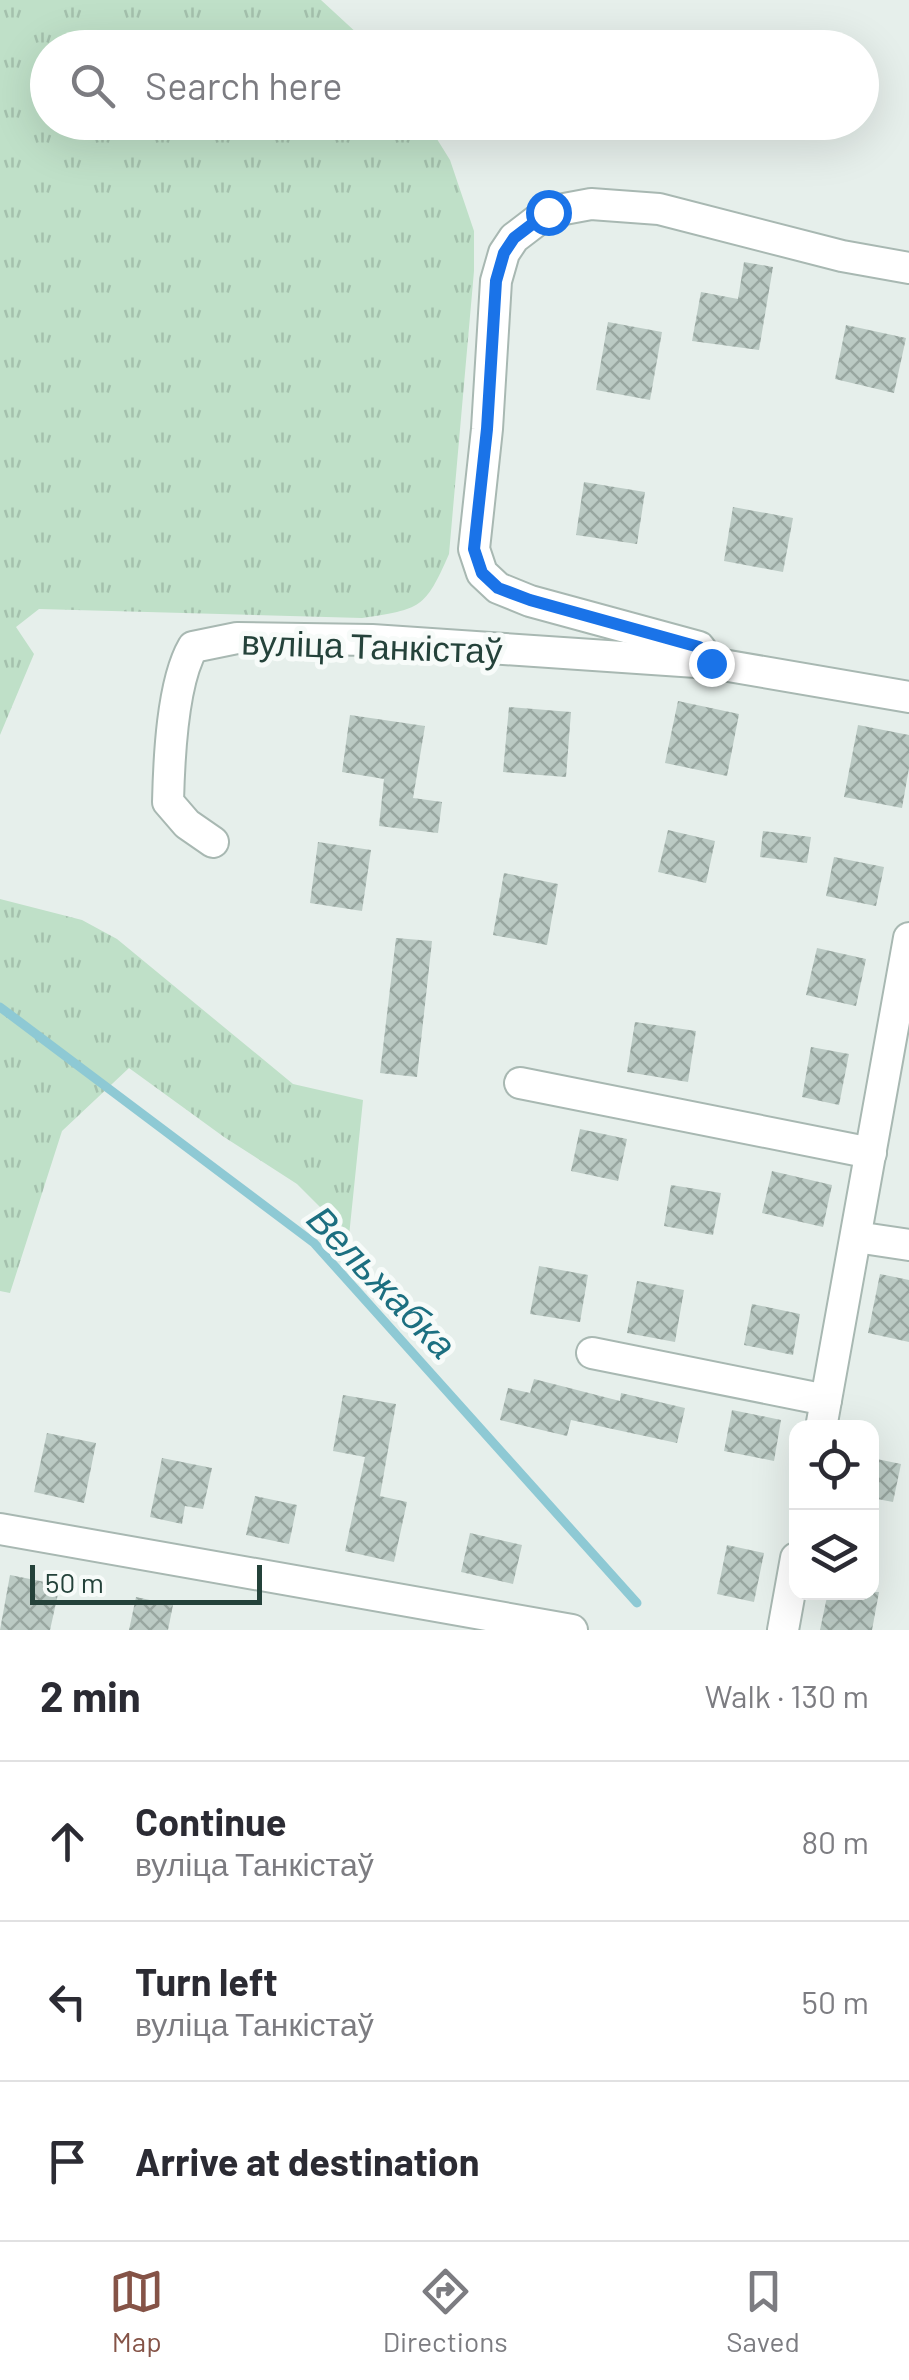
<!DOCTYPE html>
<meta charset="utf-8">
<style>
body{margin:0;font-family:Barlow,sans-serif;background:#f7f7f7;color:#2b2b33}
.controls{position:absolute;right:30px;bottom:30px;display:grid;overflow:hidden;border-radius:20px;box-shadow:0 10px 40px #0002}
.controls button{width:90px;height:90px;display:grid;place-items:center;padding:0;border:0;border-bottom:2px solid #e1e1e2;background:#fff;color:#2b2b33;font:50px sans-serif}
.scale{position:absolute;left:30px;bottom:25px;width:232px;box-sizing:border-box;padding-left:10px;border:5px solid #24423a;border-top:0;font-size:28px;line-height:35px;white-space:nowrap;color:#24423a;-webkit-text-stroke:8px #f7fbf9;paint-order:stroke}
.stop{position:absolute;width:30px;height:30px;margin:-22px;border:8px solid #1a73e8;border-radius:50%;background:#fff}
.stop.end{background:#1a73e8;border-color:#fff;box-shadow:0 2px 10px #0008}
.list{margin:0;padding:0;list-style:none}
h2{display:flex;justify-content:space-between;align-items:center;height:130px;margin:0;padding:0 40px;font-size:42px}
h2 small{font-size:32px;font-weight:400;color:#7c7c81}
.list li{display:grid;grid-template-columns:65px 1fr auto;gap:30px;align-items:center;box-sizing:border-box;height:160px;padding:0 40px;border-top:2px solid #e1e1e2}
.list b{display:block;font-size:38px;white-space:nowrap}
.list p{margin:0;font-size:32px;white-space:nowrap;color:#7c7c81}
.list em{font-size:32px;font-style:normal;color:#7c7c81}
.icon{flex:none;width:55px;height:55px;fill:none;stroke:currentColor;stroke-width:2;stroke-linecap:round;stroke-linejoin:round}
.map{position:relative;flex:none;width:909px;height:1630px;overflow:hidden}
.search{position:absolute;background:#fff;box-shadow:0 10px 40px #0002;left:30px;right:30px;top:30px;height:110px;display:flex;align-items:center;gap:25px;box-sizing:border-box;padding:0 35px;border-radius:55px;color:#7c7c81;font-size:38px}
.sheet{height:610px;background:#fff}
nav{display:flex;justify-content:space-around;align-items:center;box-sizing:border-box;height:140px;border-top:2px solid #e1e1e2;background:#fff;font-size:28px;color:#7c7c81}
nav a{display:grid;justify-items:center;gap:5px}
nav .on{color:#855347}
.map>svg:first-child{display:block}
</style>
<div class="map">
<svg width="909" height="1630" viewBox="0 0 909 1630">
<defs>
<pattern id="grass-tufts" width="24" height="20" patternUnits="userSpaceOnUse" patternTransform="scale(2.5)"><rect width="24" height="20" fill="#bfe0c8"/><path d="M3 7l-1-3M5 7V3M7 7l1-3M15 17l-1-3M17 17v-4M19 17l1-3" fill="none" stroke="#a4c1ad"/></pattern>
<pattern id="building-cross-hatch" width="8" height="8" patternUnits="userSpaceOnUse" patternTransform="scale(2.5)"><rect width="8" height="8" fill="#bbcac4"/><path d="M0 0l8 8M0 8l8-8" fill="none" stroke="#98a6a0"/></pattern>
</defs>
<rect width="100%" height="100%" fill="#e6efeb"/>
<g fill="url(#grass-tufts)">
<path d="M 0,0 L 321,0 L 372,47 L 48,48 L 48,122 L 427,123 L 450,160 L 474,231 L 474,271 L 449,554 C 425,609 421,609 362,618 L 39,609 L 16,627 L 34,654 L 0,735 Z"/>
<path d="M 0,899 L 82,920 L 117,939 L 293,1084 L 363,1100 L 349,1236 L 297,1184 L 224,1137 L 129,1068 L 62,1131 L 10,1293 L 0,1291 Z"/>
</g>
<g fill="none" stroke-linecap="round" stroke-linejoin="round">
<path stroke="#8ec9d4" stroke-width="9" d="M 0,1007 L 314,1243 L 637,1603"/>
</g>
<g fill="url(#building-cross-hatch)">
<path d="M 744,262 L 773,267 L 759,350 L 692,341 L 701,292 L 738,299 Z"/>
<path d="M 608,322 L 662,332 L 650,400 L 596,390 Z"/>
<path d="M 846,325 L 906,338 L 894,393 L 835,379 Z"/>
<path d="M 584,482 L 645,492 L 637,544 L 576,535 Z"/>
<path d="M 733,507 L 793,518 L 783,572 L 724,561 Z"/>
<path d="M 678,701 L 739,714 L 727,776 L 665,763 Z"/>
<path d="M 509,707 L 571,712 L 566,777 L 503,772 Z"/>
<path d="M 350,715 L 425,726 L 413,798 L 442,802 L 438,833 L 379,826 L 384,779 L 342,772 Z"/>
<path d="M 858,725 L 909,735 L 909,768 L 902,808 L 844,797 Z"/>
<path d="M 668,830 L 715,841 L 706,883 L 658,872 Z"/>
<path d="M 763,831 L 811,837 L 807,863 L 760,857 Z"/>
<path d="M 318,842 L 371,850 L 362,911 L 310,903 Z"/>
<path d="M 834,857 L 884,867 L 876,906 L 826,896 Z"/>
<path d="M 504,873 L 558,884 L 547,945 L 493,935 Z"/>
<path d="M 396,938 L 432,941 L 417,1077 L 380,1073 Z"/>
<path d="M 817,948 L 866,959 L 856,1006 L 806,995 Z"/>
<path d="M 635,1022 L 696,1031 L 688,1082 L 627,1072 Z"/>
<path d="M 811,1047 L 849,1054 L 839,1105 L 802,1097 Z"/>
<path d="M 580,1129 L 627,1139 L 618,1181 L 571,1171 Z"/>
<path d="M 772,1171 L 832,1185 L 823,1227 L 762,1213 Z"/>
<path d="M 671,1185 L 721,1193 L 713,1235 L 664,1226 Z"/>
<path d="M 539,1266 L 588,1275 L 580,1322 L 530,1314 Z"/>
<path d="M 880,1274 L 909,1280 L 909,1342 L 868,1333 Z"/>
<path d="M 637,1281 L 684,1290 L 675,1342 L 627,1333 Z"/>
<path d="M 752,1304 L 800,1314 L 793,1355 L 744,1345 Z"/>
<path d="M 534,1379 L 620,1401 L 621,1393 L 685,1408 L 677,1443 L 571,1420 L 567,1436 L 500,1420 L 508,1388 L 530,1393 Z"/>
<path d="M 343,1395 L 396,1404 L 380,1496 L 407,1502 L 394,1562 L 345,1551 L 365,1457 L 333,1451 Z"/>
<path d="M 732,1410 L 781,1420 L 774,1461 L 724,1451 Z"/>
<path d="M 47,1433 L 96,1443 L 84,1503 L 34,1492 Z"/>
<path d="M 162,1458 L 212,1468 L 203,1509 L 185,1506 L 182,1524 L 150,1517 Z"/>
<path d="M 872,1458 L 901,1464 L 893,1502 L 872,1498 Z"/>
<path d="M 255,1496 L 297,1505 L 289,1544 L 246,1535 Z"/>
<path d="M 470,1533 L 522,1545 L 513,1584 L 461,1572 Z"/>
<path d="M 727,1545 L 764,1553 L 754,1602 L 717,1594 Z"/>
<path d="M 10,1575 L 60,1585 L 50,1630 L 0,1630 Z"/>
<path d="M 828,1592 L 879,1592 L 872,1630 L 820,1630 Z"/>
<path d="M 136,1597 L 173,1605 L 168,1630 L 129,1630 Z"/>
</g>
<g fill="none" stroke-linecap="round" stroke-linejoin="round">
<g stroke="#a8b8b2" stroke-width="34">
<g id="minor">
<path d="M 711,663 L 699,647 L 530,601 L 498,588 L 482,573 L 474,549 L 487,429 L 496,281 L 504,253 L 514,238 L 548,212 L 591,204 L 659,209 L 842,256 L 909,268"/>
<path d="M 213,842 L 187,824 L 168,802 C 169,760 172,683 193,647 L 237,638 L 372,640 L 711,663 L 909,697"/>
<path d="M 520,1083 L 871,1153"/>
<path d="M 856,1237 L 909,1245"/>
<path d="M 592,1353 L 826,1400"/>
<path d="M 821,1428 L 909,938"/>
<path d="M 0,1529 L 572,1630"/>
<path d="M 783,1630 L 796,1558"/>
</g>
</g>
<use href="#minor" stroke="#fff" stroke-width="30"/>
</g>
<g fill="none" stroke-linecap="round" stroke-linejoin="round">
<path stroke="#1a73e8" stroke-width="12" d="M 548,212 L 514,238 L 504,253 L 496,281 L 487,429 L 474,549 L 482,573 L 498,588 L 530,600 L 699,647 L 711,663"/>
</g>
<g text-anchor="middle" dominant-baseline="central" stroke-width="10" stroke-linejoin="round" paint-order="stroke">
<g font-size="35" fill="#24423a" stroke="#f7fbf9">
<text transform="translate(372 645) rotate(2)">вуліца Танкістаў</text>
</g>
<g font-size="38" font-style="italic" fill="#1c6f80" stroke="#f7fbf9">
<text transform="translate(383 1281) rotate(46)">Вельжабка</text>
</g>
</g>
</svg>
<div class="controls">
<button><svg class="icon" aria-label="locate" viewBox="0 0 24 24"><circle cx="12" cy="12" r="6"/><path d="M12 2v4M12 18v4M2 12h4M18 12h4"/></svg></button>
<button><svg class="icon" aria-label="layers" viewBox="0 0 24 24"><path d="M12 4l9 5-9 5-9-5zM3 14l9 5 9-5"/></svg></button>
</div>
<div class="scale">50 m</div>
<div class="stop" style="left:548px;top:212px"></div>
<div class="stop end" style="left:711px;top:663px"></div>
<div class="search"><svg class="icon" aria-label="search" viewBox="0 0 24 24"><circle cx="10" cy="10" r="6"/><path d="M15 15l6 6"/></svg>Search here</div>
</div>
<section class="sheet">
<h2>2 min<small>Walk · 130 m</small></h2>
<ul class="list">
<li><svg class="icon" aria-label="ahead" viewBox="0 0 24 24"><path d="M12 20V5M6 11l6-6 6 6"/></svg><div><b>Continue</b><p>вуліца Танкістаў</p></div><em>80 m</em></li>
<li><svg class="icon" aria-label="left" viewBox="0 0 24 24"><path d="M17 20v-9H6M10 6l-5 5 5 5"/></svg><div><b>Turn left</b><p>вуліца Танкістаў</p></div><em>50 m</em></li>
<li><svg class="icon" aria-label="arrive" viewBox="0 0 24 24"><path d="M6 21V4h12l-3 4 3 4H6"/></svg><div><b>Arrive at destination</b></div></li>
</ul>
</section>
<nav>
<a class="on"><svg class="icon" aria-label="map" viewBox="0 0 24 24"><path d="M3 6l6-2 6 2 6-2v14l-6 2-6-2-6 2zM9 4v14M15 6v14"/></svg>Map</a>
<a><svg class="icon" aria-label="directions" viewBox="0 0 24 24"><path d="M12 3l9 9-9 9-9-9zM9 14v-3h6M13 9l2 2-2 2"/></svg>Directions</a>
<a><svg class="icon" aria-label="saved" viewBox="0 0 24 24"><path d="M7 4h10v16l-5-4-5 4z"/></svg>Saved</a>
</nav>
